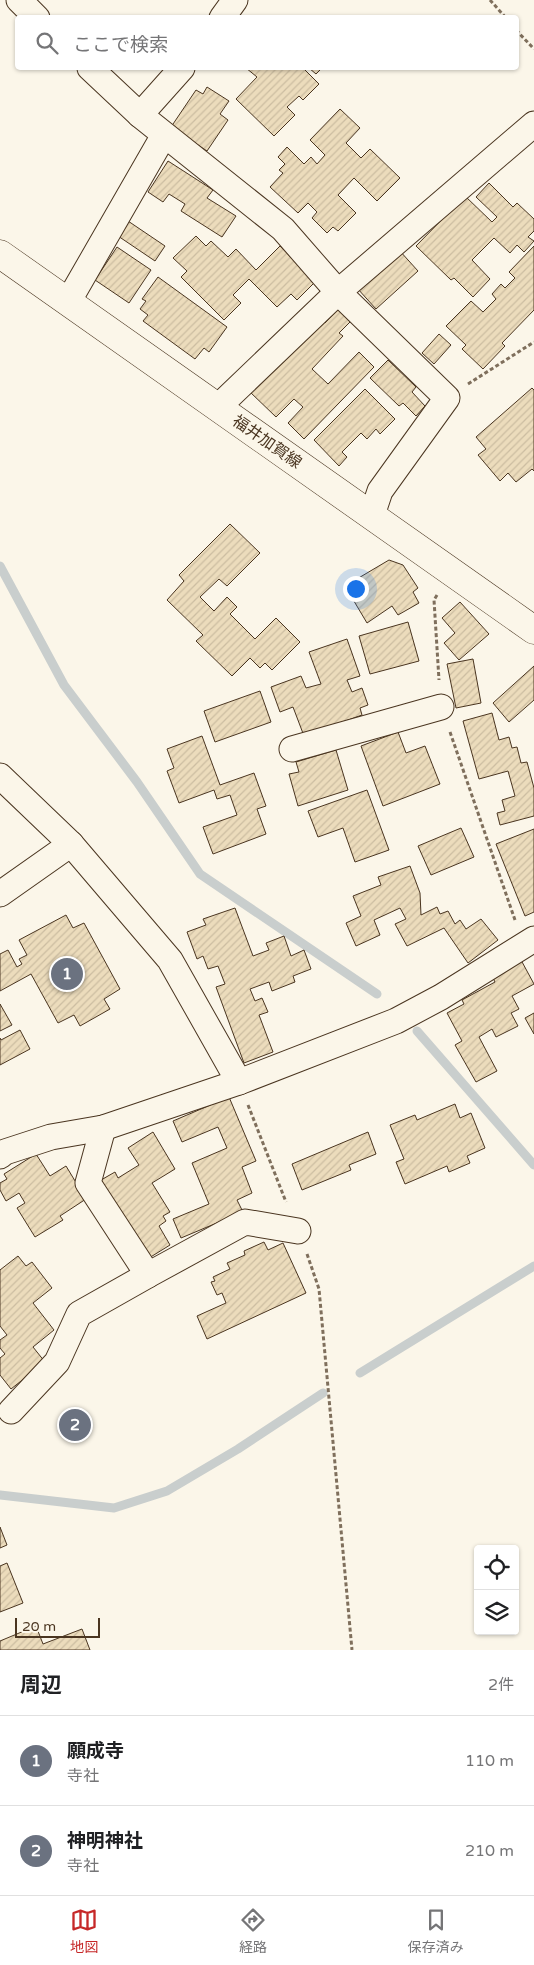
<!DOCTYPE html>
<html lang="ja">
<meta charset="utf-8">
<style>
body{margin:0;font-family:"Varela Round","Noto Sans JP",sans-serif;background:#f6f6f6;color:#202124}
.controls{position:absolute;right:15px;bottom:15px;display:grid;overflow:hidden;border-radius:5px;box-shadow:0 1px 4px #0004}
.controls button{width:45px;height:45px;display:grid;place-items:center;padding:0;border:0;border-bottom:1px solid #e0e0e0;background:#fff;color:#202124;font:25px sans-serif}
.scale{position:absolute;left:15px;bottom:12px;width:85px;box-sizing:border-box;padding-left:5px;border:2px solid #4a3520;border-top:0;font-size:14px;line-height:18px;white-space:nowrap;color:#4a3520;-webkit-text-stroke:4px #fbf6e9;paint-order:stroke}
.you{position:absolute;left:355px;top:588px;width:18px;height:18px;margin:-12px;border:4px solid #fff;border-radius:50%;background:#1a73e8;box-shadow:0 0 0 8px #1a73e833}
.badge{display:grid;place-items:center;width:32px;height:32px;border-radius:50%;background:#c62828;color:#fff;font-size:16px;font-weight:700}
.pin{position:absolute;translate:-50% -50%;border:2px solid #fff;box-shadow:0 1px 5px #0006}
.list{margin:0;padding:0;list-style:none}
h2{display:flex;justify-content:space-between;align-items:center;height:65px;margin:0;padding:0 20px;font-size:21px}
h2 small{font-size:16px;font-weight:400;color:#757577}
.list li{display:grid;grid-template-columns:32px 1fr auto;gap:15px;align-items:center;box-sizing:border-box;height:90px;padding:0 20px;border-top:1px solid #e0e0e0}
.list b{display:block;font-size:19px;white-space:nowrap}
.list p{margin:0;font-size:16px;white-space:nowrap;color:#757577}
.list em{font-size:16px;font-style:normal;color:#757577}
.icon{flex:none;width:28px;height:28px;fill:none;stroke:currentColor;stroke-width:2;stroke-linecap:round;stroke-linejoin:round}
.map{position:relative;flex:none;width:534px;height:1650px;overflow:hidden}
.search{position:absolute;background:#fff;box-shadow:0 1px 4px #0004;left:15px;right:15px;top:15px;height:55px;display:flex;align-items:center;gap:12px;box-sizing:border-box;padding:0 18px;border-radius:5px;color:#757577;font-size:19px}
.sheet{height:245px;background:#fff}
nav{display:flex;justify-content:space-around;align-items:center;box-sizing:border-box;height:70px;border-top:1px solid #e0e0e0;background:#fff;font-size:14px;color:#757577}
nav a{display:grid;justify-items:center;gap:2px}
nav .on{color:#c62828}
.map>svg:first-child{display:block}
</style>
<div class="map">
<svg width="534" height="1650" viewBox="0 0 534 1650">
<defs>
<pattern id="building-hatch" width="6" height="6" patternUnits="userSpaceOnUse" patternTransform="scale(1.25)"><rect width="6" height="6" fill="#ecdcbc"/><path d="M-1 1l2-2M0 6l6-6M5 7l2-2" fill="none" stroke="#ccbda1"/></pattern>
</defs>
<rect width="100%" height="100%" fill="#fbf6e9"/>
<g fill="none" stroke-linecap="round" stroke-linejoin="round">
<g stroke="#c9cecd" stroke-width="9">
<path d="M 0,566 L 64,685 L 137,782 L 200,874 L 377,994"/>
<path d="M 417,1031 L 534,1165"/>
<path d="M 360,1373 L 534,1266"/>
<path d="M 0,1495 L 114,1508 L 167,1491 L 238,1449 L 323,1393"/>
</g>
</g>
<g fill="url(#building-hatch)" stroke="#4a3520">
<path d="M 246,68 L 303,68 L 319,84 L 303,100 L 299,96 L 287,107 L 295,115 L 274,136 L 236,99 L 257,77 Z"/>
<path d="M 309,68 L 322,68 L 316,74 Z"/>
<path d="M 207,87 L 229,101 L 220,114 L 228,120 L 207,151 L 171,127 L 196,90 L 203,94 Z"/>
<path d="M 340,109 L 360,128 L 346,143 L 361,158 L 370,149 L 400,178 L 377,201 L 354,178 L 338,195 L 356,213 L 338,231 L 333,227 L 327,233 L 312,218 L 317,212 L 308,203 L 298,213 L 270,187 L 283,173 L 279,170 L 285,164 L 278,157 L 287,147 L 304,164 L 311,157 L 317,164 L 325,155 L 310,140 Z"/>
<path d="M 168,161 L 213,190 L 207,198 L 236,216 L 222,237 L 181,211 L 185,204 L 169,194 L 163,202 L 148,192 Z"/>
<path d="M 489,183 L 513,207 L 517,203 L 534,219 L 534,231 L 528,237 L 534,241 L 524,252 L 517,245 L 510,253 L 494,238 L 472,260 L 490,279 L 473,297 L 454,278 L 451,280 L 416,246 L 465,196 L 492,222 L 497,217 L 476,197 Z"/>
<path d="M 128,221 L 165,246 L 155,261 L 118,236 Z"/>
<path d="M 196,236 L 206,246 L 211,241 L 228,257 L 236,249 L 256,270 L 280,246 L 315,282 L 297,300 L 291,294 L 277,307 L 249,279 L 233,295 L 241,303 L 224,320 L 181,277 L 187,271 L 173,258 Z"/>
<path d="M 534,246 L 534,310 L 502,343 L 505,346 L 483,369 L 462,349 L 466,345 L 446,326 L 471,301 L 483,312 L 496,299 L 492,294 L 501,284 L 505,288 L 515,278 L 509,272 Z"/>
<path d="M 117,247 L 151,270 L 129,303 L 95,280 Z"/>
<path d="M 399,250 L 418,271 L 376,309 L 357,288 Z"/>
<path d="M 158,277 L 227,327 L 209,352 L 204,348 L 195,359 L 143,321 L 148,315 L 140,309 L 146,301 L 142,299 Z"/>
<path d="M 338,309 L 350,322 L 339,333 L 343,336 L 312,369 L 328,384 L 359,352 L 374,367 L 304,439 L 288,423 L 303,407 L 294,399 L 276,417 L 250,392 L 321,319 L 325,323 Z"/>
<path d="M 439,334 L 451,345 L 434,364 L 422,353 Z"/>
<path d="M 388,360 L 416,387 L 412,392 L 425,406 L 416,416 L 403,403 L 399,406 L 370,378 Z"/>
<path d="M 532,388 L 534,390 L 534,471 L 532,469 L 516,482 L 508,473 L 500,481 L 478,455 L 486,449 L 476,437 Z"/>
<path d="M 365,389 L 395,419 L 380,434 L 376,429 L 367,439 L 361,433 L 342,452 L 347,457 L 339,466 L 314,440 Z"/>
<path d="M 230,524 L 260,553 L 227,586 L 219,579 L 200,597 L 214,611 L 227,597 L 237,607 L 230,614 L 255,639 L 276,618 L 300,642 L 272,670 L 265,663 L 260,668 L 250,658 L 232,676 L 196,641 L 203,635 L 167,600 L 184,581 L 179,575 Z"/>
<path d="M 389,560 L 403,565 L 418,588 L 413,592 L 419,603 L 398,615 L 392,606 L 367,623 L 345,586 Z"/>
<path d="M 460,602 L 489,634 L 459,660 L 444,643 L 455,633 L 442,618 Z"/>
<path d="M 408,622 L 419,661 L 370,674 L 359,636 Z"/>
<path d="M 347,639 L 360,676 L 347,680 L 352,692 L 362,688 L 368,705 L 360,708 L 362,715 L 304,736 L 293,707 L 280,712 L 271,687 L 301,676 L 306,688 L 321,684 L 309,652 Z"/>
<path d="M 473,659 L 481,703 L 456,708 L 447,664 Z"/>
<path d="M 534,666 L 534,700 L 509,722 L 493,703 Z"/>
<path d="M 260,691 L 271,722 L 215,742 L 204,711 Z"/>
<path d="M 492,713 L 499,740 L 509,737 L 512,748 L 517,747 L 521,763 L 527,762 L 534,788 L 534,816 L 500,825 L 497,813 L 505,811 L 502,800 L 515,796 L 508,771 L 479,779 L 463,721 Z"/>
<path d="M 398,732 L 406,753 L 425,746 L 440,784 L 383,806 L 361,746 Z"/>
<path d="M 202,736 L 220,785 L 254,773 L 266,806 L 257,809 L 266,834 L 213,854 L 203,827 L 237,815 L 230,795 L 217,799 L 214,790 L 179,803 L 167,771 L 174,768 L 167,749 Z"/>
<path d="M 336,750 L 348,790 L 298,806 L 289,774 L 299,772 L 296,762 Z"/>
<path d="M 367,790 L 389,850 L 355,862 L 343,828 L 318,837 L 308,811 Z"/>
<path d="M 461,828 L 474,857 L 431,875 L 418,846 Z"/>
<path d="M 534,829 L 534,912 L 525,916 L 496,844 Z"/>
<path d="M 410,866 L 420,893 L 421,915 L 437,907 L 440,914 L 448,911 L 455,924 L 460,920 L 466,929 L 481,919 L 498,940 L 468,963 L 444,928 L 407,946 L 395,924 L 406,919 L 400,908 L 374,920 L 380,935 L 356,946 L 346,923 L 361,916 L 353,896 L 381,885 L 378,877 Z"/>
<path d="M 235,908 L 253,956 L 269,950 L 266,943 L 284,936 L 291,956 L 304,950 L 311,969 L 293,976 L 295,982 L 272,991 L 269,982 L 250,989 L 255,1001 L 262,998 L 268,1012 L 259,1015 L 273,1052 L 244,1063 L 216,987 L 225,984 L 218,966 L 208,969 L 203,956 L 197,959 L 187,932 L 206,925 L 203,919 Z"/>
<path d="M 66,915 L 73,928 L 84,923 L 120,989 L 104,999 L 110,1009 L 80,1026 L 74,1015 L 58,1023 L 31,974 L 0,991 L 0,954 L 8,950 L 17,967 L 22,964 L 19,959 L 27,955 L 19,940 Z"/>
<path d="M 521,960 L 534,984 L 512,996 L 519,1009 L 511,1013 L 518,1026 L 496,1037 L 492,1029 L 479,1037 L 497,1071 L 476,1082 L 455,1045 L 462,1041 L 447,1013 L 464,1004 L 462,1000 L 495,982 L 492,976 Z"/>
<path d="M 0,1004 L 12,1025 L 0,1031 Z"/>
<path d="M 534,1013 L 534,1034 L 525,1018 Z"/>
<path d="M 20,1030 L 30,1049 L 0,1065 L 0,1038 L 1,1040 Z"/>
<path d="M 229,1097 L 256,1161 L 242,1167 L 252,1193 L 237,1200 L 243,1212 L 181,1238 L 173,1219 L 209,1204 L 192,1163 L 227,1148 L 218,1127 L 182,1142 L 173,1121 Z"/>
<path d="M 455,1104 L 460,1118 L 471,1113 L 485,1148 L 467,1156 L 470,1163 L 449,1172 L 447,1166 L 405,1184 L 396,1162 L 404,1159 L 390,1125 L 415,1115 L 417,1120 Z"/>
<path d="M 153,1132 L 175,1169 L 152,1183 L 170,1212 L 163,1216 L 166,1221 L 159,1226 L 170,1245 L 149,1258 L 101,1180 L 115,1172 L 118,1178 L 139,1165 L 128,1148 Z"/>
<path d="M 368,1132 L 376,1154 L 349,1165 L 351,1170 L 302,1190 L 292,1164 Z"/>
<path d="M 36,1154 L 50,1176 L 66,1166 L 86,1199 L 60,1216 L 63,1220 L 35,1237 L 17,1208 L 25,1203 L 19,1193 L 6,1201 L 0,1190 L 0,1183 L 7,1179 L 4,1174 Z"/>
<path d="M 264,1242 L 268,1250 L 283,1243 L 306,1293 L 207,1339 L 197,1316 L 226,1303 L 222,1293 L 217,1295 L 211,1282 L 215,1281 L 213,1277 L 230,1269 L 227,1263 L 245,1255 L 244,1251 Z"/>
<path d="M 18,1256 L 26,1266 L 32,1262 L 52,1288 L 33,1303 L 54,1330 L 33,1347 L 45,1362 L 11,1389 L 0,1375 L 0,1358 L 5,1354 L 0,1348 L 0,1340 L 7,1335 L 0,1326 L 0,1270 Z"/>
<path d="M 0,1527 L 7,1545 L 0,1548 Z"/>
<path d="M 7,1563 L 23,1603 L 0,1612 L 0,1566 Z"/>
<path d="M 36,1626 L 43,1644 L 82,1629 L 90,1650 L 0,1650 L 0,1641 Z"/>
</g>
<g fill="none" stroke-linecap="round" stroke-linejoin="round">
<g stroke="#4a3520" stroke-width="27">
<g id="minor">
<path d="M 19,0 L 37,18"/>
<path d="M 222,18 L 235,0"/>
<path d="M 90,68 L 140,115 L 283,229 L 338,292 L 447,398 L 380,491 L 372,515"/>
<path d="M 140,115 L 182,68"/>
<path d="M 68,302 L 164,135"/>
<path d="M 218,407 L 338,292 L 534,124"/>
<path d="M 292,749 L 441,707"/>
<path d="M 0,776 L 71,844 L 170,960 L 239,1082"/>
<path d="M 0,894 L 71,844"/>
<path d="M 0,1156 L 5,1152 L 51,1137 L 103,1128 L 239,1082 L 396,1021 L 441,997 L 534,939"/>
<path d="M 148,1275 L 245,1222 L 298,1231"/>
<path d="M 11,1411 L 57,1362 L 79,1314 L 148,1275 L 88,1183 L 103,1128"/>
</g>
</g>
<g stroke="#4a3520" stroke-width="29">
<path id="primary" d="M 0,254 L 534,630"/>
</g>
<g stroke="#7f6f5c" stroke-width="3" stroke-dasharray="4 2.5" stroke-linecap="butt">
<path d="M 490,0 L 506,18"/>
<path d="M 516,30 L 534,49"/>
<path d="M 468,384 L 534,342"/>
<path d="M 437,595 L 434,600 L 439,680"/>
<path d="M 450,732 L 515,920"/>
<path d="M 248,1105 L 286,1202"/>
<path d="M 307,1254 L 319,1289 L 352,1650"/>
</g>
<use href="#minor" stroke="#fbf6e9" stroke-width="25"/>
<use href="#primary" stroke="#fbf6e9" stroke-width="28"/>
</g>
<g text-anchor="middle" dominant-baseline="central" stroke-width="4" stroke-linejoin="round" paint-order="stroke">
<g font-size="16" fill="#4a3520" stroke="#fbf6e9">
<text transform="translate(267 442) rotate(35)">福井加賀線</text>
</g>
</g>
</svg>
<div class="controls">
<button><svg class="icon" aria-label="locate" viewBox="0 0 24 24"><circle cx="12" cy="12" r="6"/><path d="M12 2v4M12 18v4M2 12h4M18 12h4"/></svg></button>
<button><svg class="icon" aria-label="layers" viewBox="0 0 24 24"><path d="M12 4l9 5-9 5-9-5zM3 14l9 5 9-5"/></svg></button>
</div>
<div class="scale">20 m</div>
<div class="you"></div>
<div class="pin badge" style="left:67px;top:974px;background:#6b7280">1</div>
<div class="pin badge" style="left:75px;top:1425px;background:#6b7280">2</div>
<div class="search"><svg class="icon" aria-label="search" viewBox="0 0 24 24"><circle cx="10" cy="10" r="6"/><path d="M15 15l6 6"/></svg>ここで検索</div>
</div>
<section class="sheet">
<h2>周辺<small>2件</small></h2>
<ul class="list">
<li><span class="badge" style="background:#6b7280">1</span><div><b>願成寺</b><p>寺社</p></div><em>110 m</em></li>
<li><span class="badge" style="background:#6b7280">2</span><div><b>神明神社</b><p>寺社</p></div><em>210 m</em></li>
</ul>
</section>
<nav>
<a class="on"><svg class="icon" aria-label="map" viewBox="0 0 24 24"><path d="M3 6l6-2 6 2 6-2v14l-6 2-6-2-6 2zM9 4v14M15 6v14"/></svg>地図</a>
<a><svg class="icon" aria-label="directions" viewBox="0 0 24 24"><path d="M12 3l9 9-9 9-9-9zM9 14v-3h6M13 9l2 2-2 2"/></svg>経路</a>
<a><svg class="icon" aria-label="saved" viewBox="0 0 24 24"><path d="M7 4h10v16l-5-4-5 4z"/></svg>保存済み</a>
</nav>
